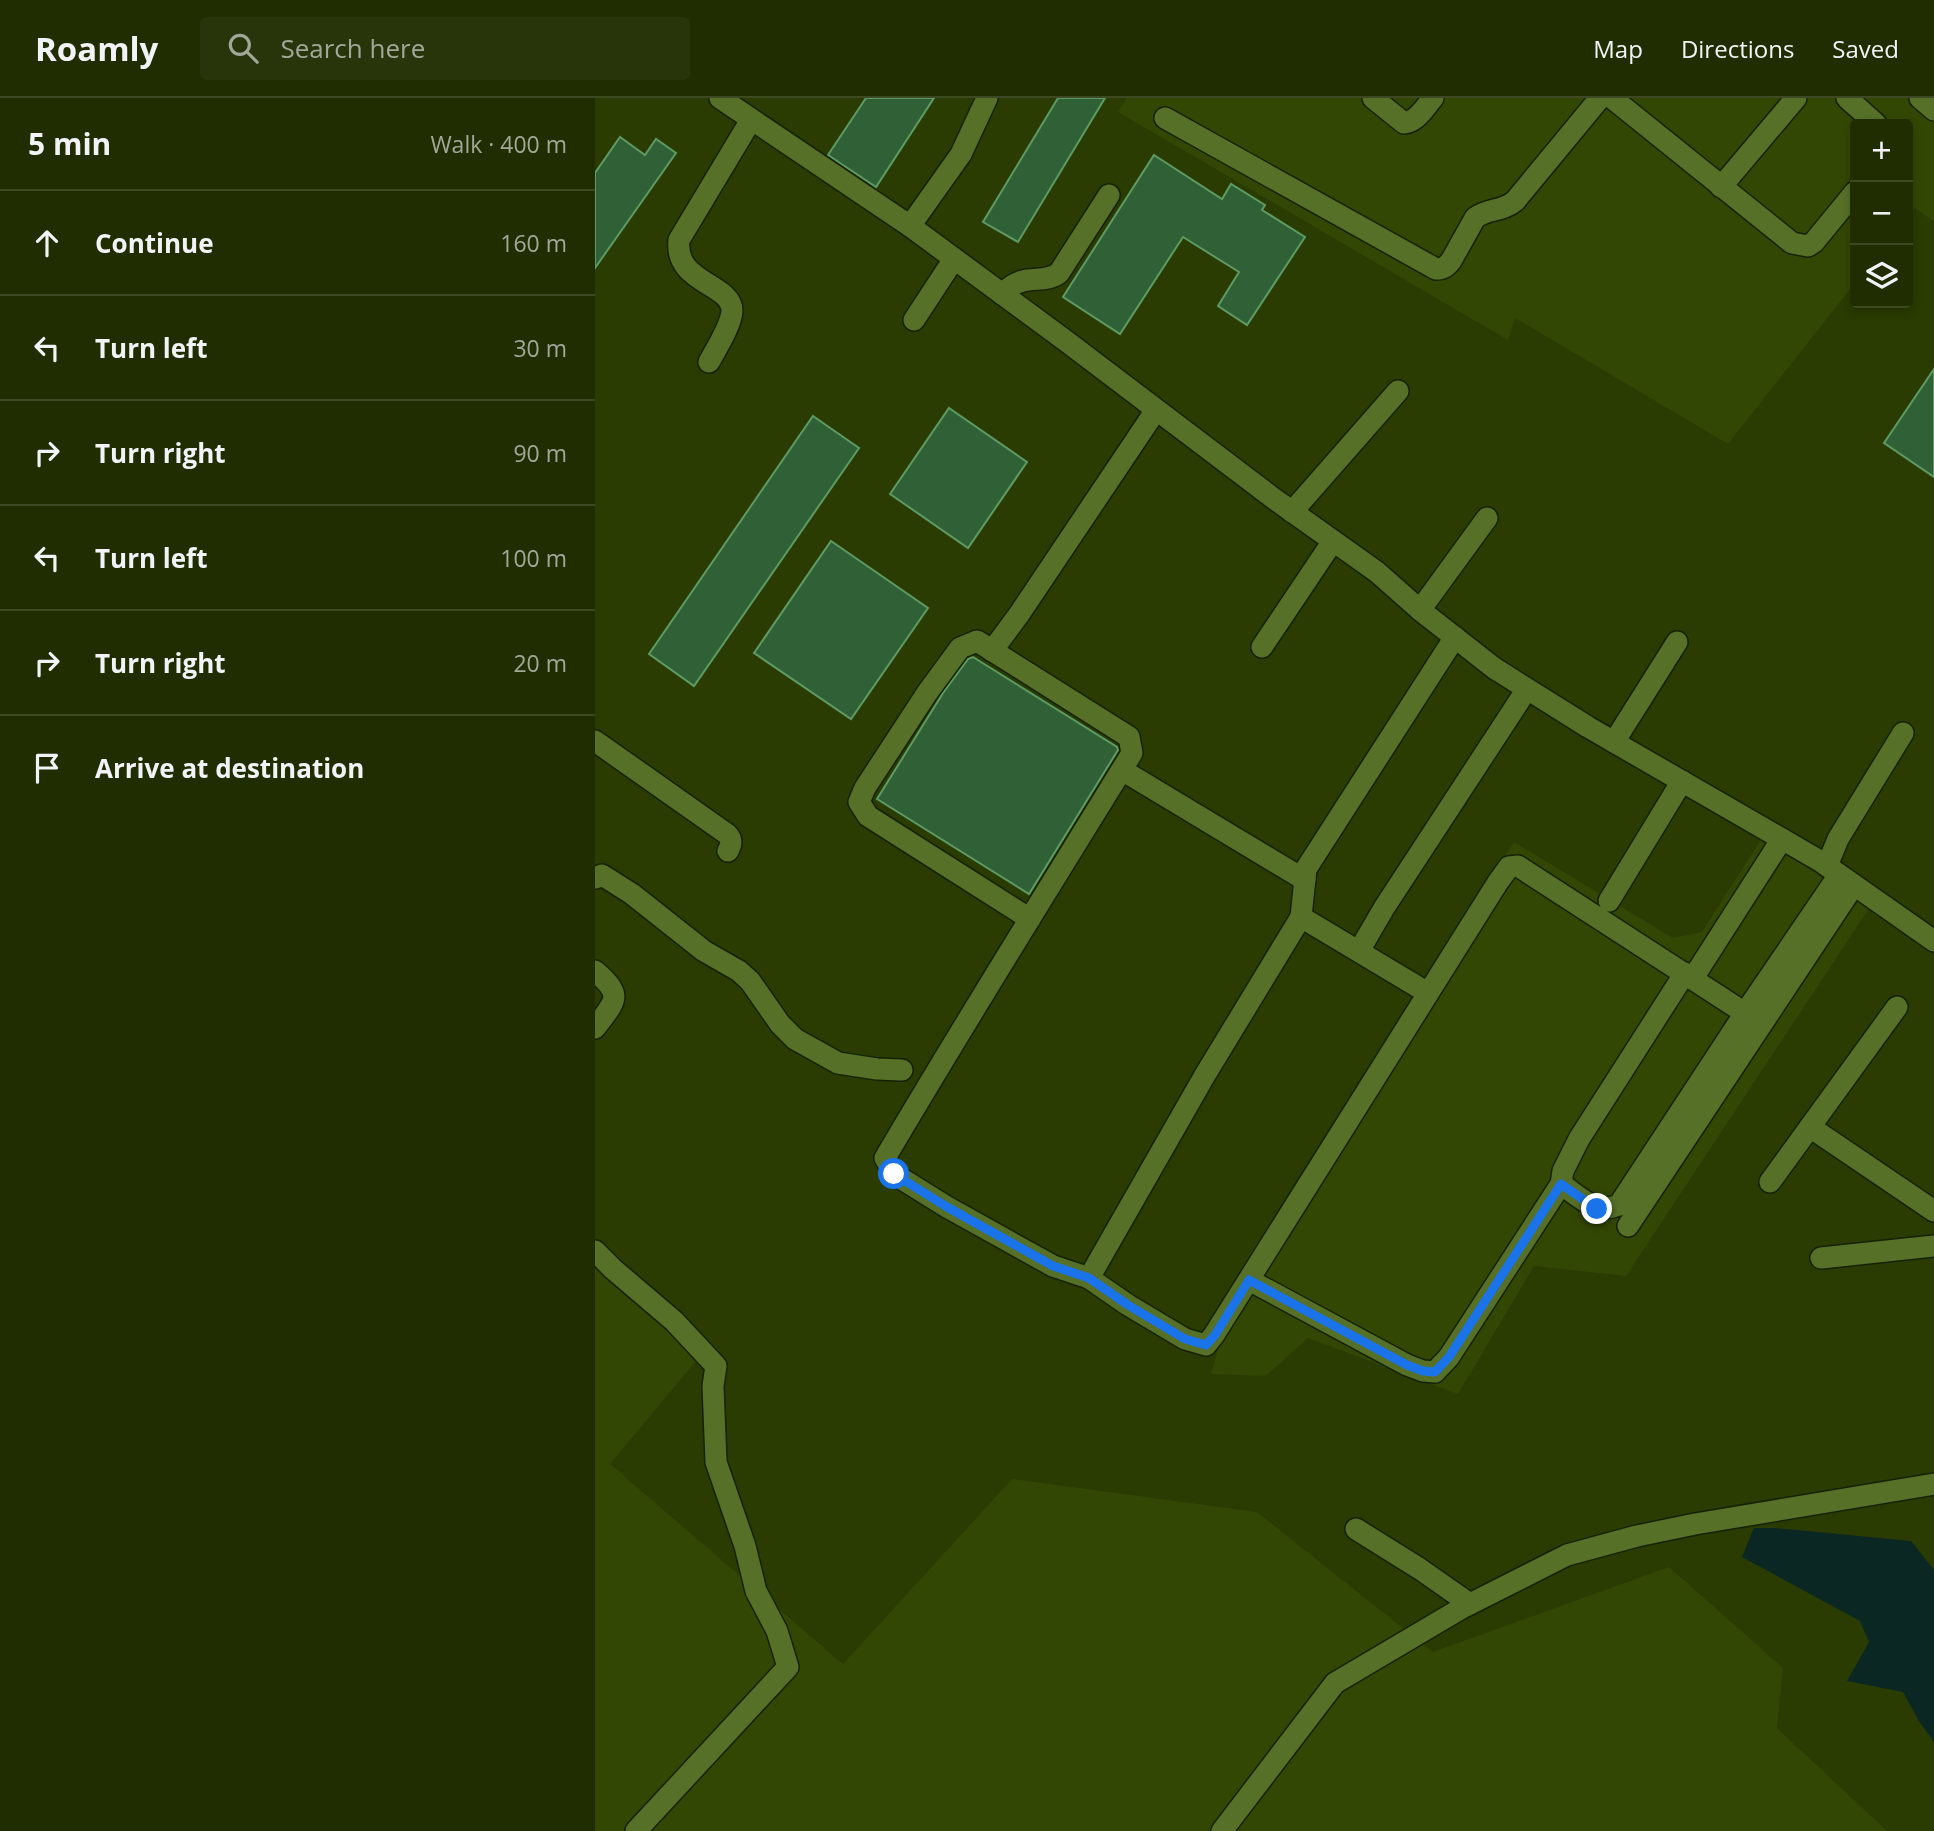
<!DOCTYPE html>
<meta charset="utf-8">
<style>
body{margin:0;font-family:"Open Sans",sans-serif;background:#28350b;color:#f1f3f6}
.controls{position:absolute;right:21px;top:21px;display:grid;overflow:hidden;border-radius:7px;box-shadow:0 4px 10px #0003}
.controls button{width:63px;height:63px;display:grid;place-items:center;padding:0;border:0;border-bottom:2px solid #3d4923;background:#202d01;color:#f1f3f6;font:35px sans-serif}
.stop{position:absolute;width:21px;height:21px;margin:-16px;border:5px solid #1a73e8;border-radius:50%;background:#fff}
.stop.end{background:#1a73e8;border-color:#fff;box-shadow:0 2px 7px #0008}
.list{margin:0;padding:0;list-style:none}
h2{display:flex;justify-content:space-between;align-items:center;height:91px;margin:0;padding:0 28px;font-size:30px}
h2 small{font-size:23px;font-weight:400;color:#a2a899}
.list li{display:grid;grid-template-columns:46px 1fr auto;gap:21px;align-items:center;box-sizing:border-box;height:105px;padding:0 28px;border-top:2px solid #3d4923}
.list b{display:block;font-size:26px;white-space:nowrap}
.list em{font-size:23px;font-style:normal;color:#a2a899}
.icon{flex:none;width:38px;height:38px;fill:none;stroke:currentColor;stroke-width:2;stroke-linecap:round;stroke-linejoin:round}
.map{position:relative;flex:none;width:1339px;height:1733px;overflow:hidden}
header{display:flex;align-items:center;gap:42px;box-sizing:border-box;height:98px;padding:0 35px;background:#202d01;border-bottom:2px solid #3d4923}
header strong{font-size:33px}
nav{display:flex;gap:38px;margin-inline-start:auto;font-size:24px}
.search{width:490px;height:63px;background:#28350b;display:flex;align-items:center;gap:18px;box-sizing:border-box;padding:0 24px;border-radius:7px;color:#a2a899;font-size:26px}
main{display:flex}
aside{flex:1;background:#202d01}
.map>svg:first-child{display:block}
</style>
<header>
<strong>Roamly</strong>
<div class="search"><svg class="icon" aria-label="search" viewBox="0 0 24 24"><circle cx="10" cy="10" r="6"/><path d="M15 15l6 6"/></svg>Search here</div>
<nav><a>Map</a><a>Directions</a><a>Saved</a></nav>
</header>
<main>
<aside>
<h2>5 min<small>Walk · 400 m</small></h2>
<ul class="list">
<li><svg class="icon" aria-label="ahead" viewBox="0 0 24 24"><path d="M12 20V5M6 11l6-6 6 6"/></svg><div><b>Continue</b></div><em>160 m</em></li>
<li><svg class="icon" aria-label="left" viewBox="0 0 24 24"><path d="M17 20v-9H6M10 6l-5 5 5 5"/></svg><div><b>Turn left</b></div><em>30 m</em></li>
<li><svg class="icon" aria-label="right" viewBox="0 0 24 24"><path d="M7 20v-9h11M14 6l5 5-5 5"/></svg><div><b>Turn right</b></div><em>90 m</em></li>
<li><svg class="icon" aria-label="left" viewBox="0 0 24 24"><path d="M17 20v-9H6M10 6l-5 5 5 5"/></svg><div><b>Turn left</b></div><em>100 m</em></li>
<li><svg class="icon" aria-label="right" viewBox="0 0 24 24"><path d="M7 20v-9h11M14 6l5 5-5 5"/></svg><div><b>Turn right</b></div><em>20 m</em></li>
<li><svg class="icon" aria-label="arrive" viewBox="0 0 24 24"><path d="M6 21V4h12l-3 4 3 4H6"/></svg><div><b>Arrive at destination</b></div></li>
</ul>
</aside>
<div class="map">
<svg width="1339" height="1733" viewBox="0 0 1339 1733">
<rect width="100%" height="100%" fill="#2a3c01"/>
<g fill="#334704">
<path d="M 532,0 L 1339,0 L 1339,124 L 1320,110 L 1313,119 L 1313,26 L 1260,26 L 1260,185 L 1133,346 L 920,220 L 913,242 L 523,14 Z"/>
<path d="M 1167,740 L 1277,806 L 1031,1178 L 939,1168 L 863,1296 L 713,1240 L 671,1278 L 616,1276 L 646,1170 L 919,744 L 1078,840 L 1107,834 Z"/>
<path d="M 0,1168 L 105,1258 L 15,1366 L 248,1566 L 417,1381 L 662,1414 L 838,1554 L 1074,1469 L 1188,1570 L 1182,1630 L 1292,1733 L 0,1733 Z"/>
</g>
<path fill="#0a2724" d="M 1159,1430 L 1180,1430 L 1316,1443 L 1339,1472 L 1339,1644 L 1324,1623 L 1308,1594 L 1252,1583 L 1274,1544 L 1265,1523 L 1147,1459 Z"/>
<g fill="#306136" stroke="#5e9b64" stroke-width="2">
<path d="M 271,0 L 339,0 L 281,89 L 233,57 Z"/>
<path d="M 463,0 L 510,0 L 423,144 L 388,124 Z"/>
<path d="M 25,39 L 50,57 L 61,41 L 81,55 L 0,170 L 0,75 Z"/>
<path d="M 559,57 L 627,101 L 636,86 L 670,107 L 667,112 L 710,139 L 652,227 L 623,208 L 644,174 L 588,139 L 525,236 L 468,199 Z"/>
<path d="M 1339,271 L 1339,379 L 1289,345 Z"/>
<path d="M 354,310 L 432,364 L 373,450 L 295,396 Z"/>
<path d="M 218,318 L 264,350 L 99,588 L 54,556 Z"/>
<path d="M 236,443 L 333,510 L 256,621 L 159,555 Z"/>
<path d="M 378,559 L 522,649 L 523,652 L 434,796 L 282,701 L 348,595 L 373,561 Z"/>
</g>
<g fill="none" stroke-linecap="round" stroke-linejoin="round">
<g stroke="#152200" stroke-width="24">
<g id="minor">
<path d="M 125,0 L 315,128 L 471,243 L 678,400 L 782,474 L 825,512 L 899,570 L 993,629 L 1225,763 L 1339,843"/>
<path d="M 778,0 L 809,25 C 822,24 830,9 838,0"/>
<path d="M 1017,0 L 1197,145 L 1213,148 L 1219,144 L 1260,94"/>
<path d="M 1252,0 L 1281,26"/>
<path d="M 1325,0 L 1339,12"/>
<path d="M 570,20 L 841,171 C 848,171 851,169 856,163 L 880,120 C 893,110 907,114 920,103 L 1005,0"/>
<path d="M 1126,89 L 1201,0"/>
<path d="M 315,128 L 366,56 L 392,0"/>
<path d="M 407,196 C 413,190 419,185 428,183 C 440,180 454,183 464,175 L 514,97"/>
<path d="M 319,222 L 359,161"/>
<path d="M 114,264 C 121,251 136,228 137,213 C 137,185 79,186 84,142 L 156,22"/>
<path d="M 697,414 L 803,293"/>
<path d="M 825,512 L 892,420"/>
<path d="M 667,549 L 738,443"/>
<path d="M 397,553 L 425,515 L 561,312"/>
<path d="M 0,643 L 132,736 C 138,742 136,747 133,753"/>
<path d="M 1019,644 L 1082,544"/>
<path d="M 527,672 L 710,782"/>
<path d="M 1232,768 L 1243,741 L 1308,635"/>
<path d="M 0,780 L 7,777 L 37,796 L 109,853 L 144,873 L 155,883 L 185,926 L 200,941 L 243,965 L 282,971 L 307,972"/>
<path d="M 1014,803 L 1087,683"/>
<path d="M 706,819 L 833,895"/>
<path d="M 435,821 L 273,718 L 264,704 L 270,690 L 332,595 L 365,550 L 382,543 L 534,639 L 537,655 C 454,790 370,924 290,1060 L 299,1076 L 352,1109 L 458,1168 L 494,1180 L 533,1207 L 590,1241 L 611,1247 L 619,1237 L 903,784 L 914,769 L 923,768 L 1150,915"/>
<path d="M 764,853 L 789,810 L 932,591"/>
<path d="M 0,873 C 29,898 21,902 0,930"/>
<path d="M 1098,880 L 1187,741"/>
<path d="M 1215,1029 L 1339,1113"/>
<path d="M 1175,1084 L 1302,909"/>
<path d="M 966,1086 C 985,1099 1000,1117 1024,1107 L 1154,909 L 1244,777"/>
<path d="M 1033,1128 L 1259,787"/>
<path d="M 0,1153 L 18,1171 L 79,1223 L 121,1268 L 118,1288 L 121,1364 L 150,1448 L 161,1493 L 182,1533 L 193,1569 L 41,1733"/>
<path d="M 1226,1160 L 1339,1148"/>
<path d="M 494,1180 L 610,977 L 706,819 L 711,771 L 860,539"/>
<path d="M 654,1182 L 812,1267 L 828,1273 L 840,1274 L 854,1259 L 966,1086 L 968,1073 L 984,1041 L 1090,875"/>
<path d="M 761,1431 L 825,1471 L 875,1506"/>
<path d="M 627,1733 L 740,1585 L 867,1510 L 972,1457 L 1042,1438 L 1100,1426 L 1339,1386"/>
</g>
</g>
<use href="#minor" stroke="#567027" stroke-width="21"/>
</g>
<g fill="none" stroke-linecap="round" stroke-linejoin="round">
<path stroke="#1a73e8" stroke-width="9" d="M 299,1076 L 352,1109 L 458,1168 L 494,1180 L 533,1207 L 590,1241 L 611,1247 L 620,1237 L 654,1182 L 812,1267 L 828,1273 L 840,1274 L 854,1259 L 966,1086 L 1002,1111"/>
</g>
</svg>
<div class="controls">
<button>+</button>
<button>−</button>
<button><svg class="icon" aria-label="layers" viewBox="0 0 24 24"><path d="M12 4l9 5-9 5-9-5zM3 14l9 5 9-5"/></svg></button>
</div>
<div class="stop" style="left:299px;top:1076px"></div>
<div class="stop end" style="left:1002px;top:1111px"></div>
</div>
</main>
